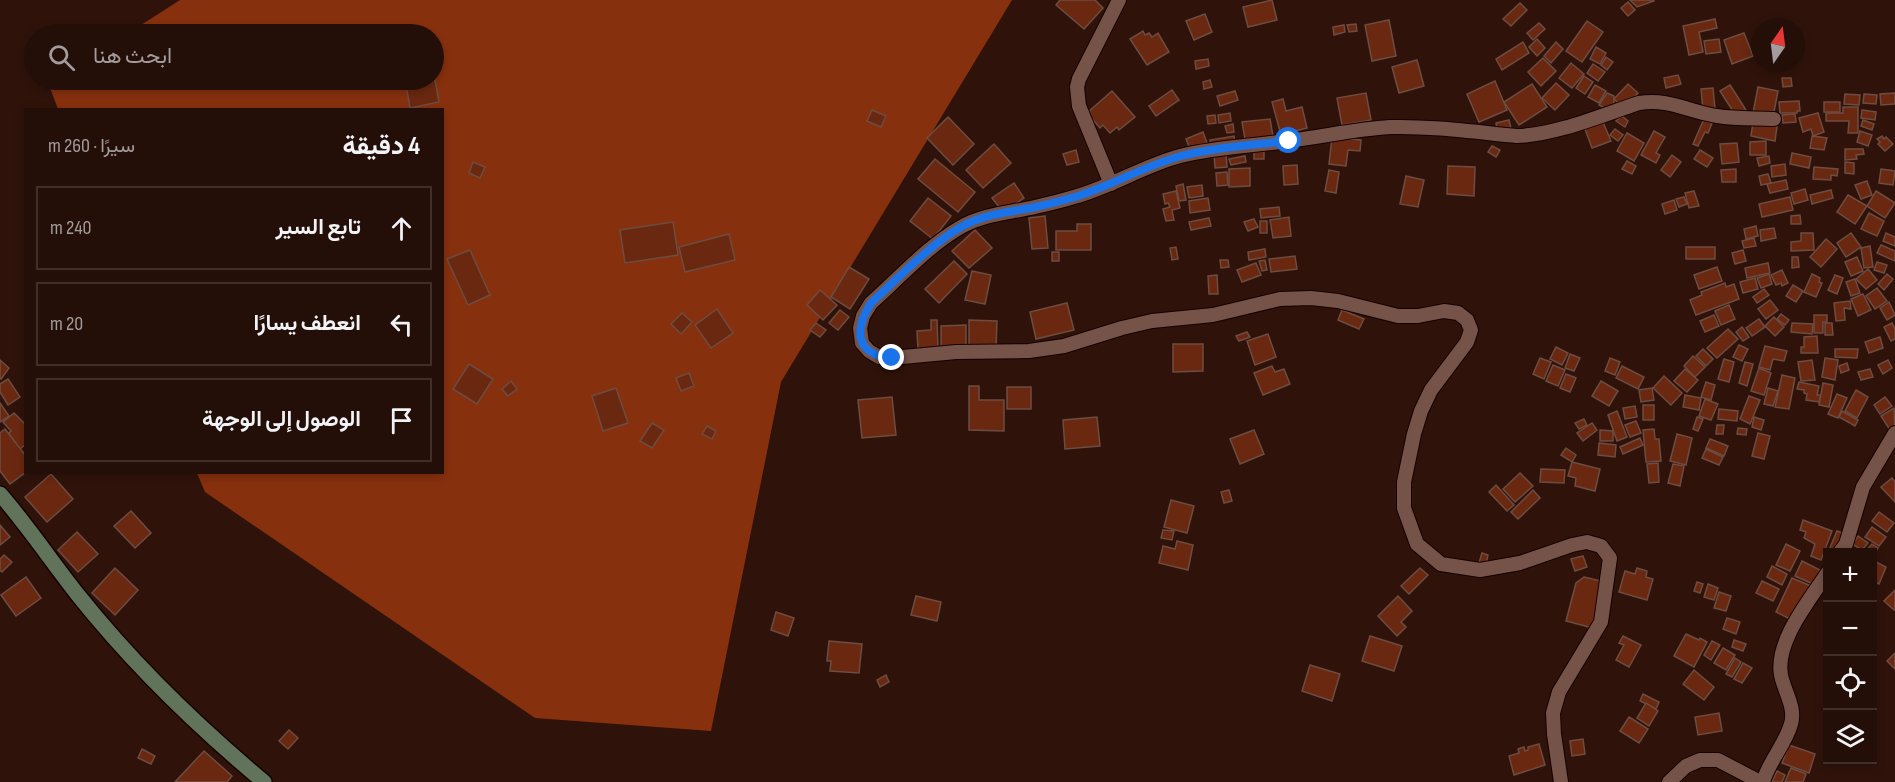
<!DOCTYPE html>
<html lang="ar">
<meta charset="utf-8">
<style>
body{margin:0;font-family:"Sofia Sans Condensed",Vazirmatn,sans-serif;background:#2f1c16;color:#f1f3f6;direction:rtl}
.controls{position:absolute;right:18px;bottom:18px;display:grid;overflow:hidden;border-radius:0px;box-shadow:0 3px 9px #0003}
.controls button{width:54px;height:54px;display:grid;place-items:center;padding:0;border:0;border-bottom:2px solid #402e29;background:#230e08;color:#f1f3f6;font:30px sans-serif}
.compass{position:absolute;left:1751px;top:18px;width:54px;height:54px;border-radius:50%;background:#230e08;box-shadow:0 3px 9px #0003;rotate:14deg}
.stop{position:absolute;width:18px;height:18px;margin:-14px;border:4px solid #1a73e8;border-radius:50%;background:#fff}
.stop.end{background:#1a73e8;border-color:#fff;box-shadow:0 2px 6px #0008}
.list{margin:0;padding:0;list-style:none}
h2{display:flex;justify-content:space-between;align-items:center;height:78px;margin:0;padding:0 24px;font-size:26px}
h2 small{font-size:20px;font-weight:400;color:#a39c9c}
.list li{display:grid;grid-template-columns:39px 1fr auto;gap:18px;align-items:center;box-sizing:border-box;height:84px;margin:0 12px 12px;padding:0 12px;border:2px solid #402e29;border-radius:0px}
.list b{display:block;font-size:22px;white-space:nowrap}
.list em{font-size:20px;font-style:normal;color:#a39c9c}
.icon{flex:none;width:33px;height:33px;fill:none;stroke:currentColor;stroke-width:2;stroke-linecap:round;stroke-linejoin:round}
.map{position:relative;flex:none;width:1895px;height:782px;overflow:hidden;direction:ltr}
.search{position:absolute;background:#230e08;box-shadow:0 3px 9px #0003;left:24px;top:24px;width:420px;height:66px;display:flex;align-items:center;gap:15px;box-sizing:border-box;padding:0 21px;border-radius:33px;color:#a39c9c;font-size:22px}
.panel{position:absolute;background:#230e08;box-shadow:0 3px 9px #0003;left:24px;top:108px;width:420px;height:366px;border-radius:0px;direction:rtl}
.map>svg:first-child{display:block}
</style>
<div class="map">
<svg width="1895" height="782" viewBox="0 0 1895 782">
<rect width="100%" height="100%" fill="#2f130a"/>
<path fill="#87300e" d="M 180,0 L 1012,0 L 781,382 L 711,731 L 535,718 L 205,492 L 197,473 L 442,472 L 442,110 L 58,109 L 49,85 L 58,80 L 434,80 L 434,34 L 127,34 Z"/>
<g fill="#6a2810" stroke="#6d4c41" stroke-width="1.5">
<path d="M 1060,0 L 1095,0 L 1103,8 L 1084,29 L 1056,5 Z"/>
<path d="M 1272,0 L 1277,20 L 1248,27 L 1243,7 Z"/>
<path d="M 1630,0 L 1653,0 L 1654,1 L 1637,7 Z"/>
<path d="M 1628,2 L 1635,10 L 1628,16 L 1621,8 Z"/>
<path d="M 1520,3 L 1527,10 L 1511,26 L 1503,19 Z"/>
<path d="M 1205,14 L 1212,32 L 1194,40 L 1186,21 Z"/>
<path d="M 1715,19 L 1717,28 L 1699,32 L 1703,52 L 1689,55 L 1683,26 Z"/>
<path d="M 1389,20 L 1396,56 L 1372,61 L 1365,25 Z"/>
<path d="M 1587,21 L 1603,32 L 1582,62 L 1566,51 Z"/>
<path d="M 1539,23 L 1545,29 L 1533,40 L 1527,33 Z"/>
<path d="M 1356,24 L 1357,31 L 1349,32 L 1347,25 Z"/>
<path d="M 1344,25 L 1345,32 L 1334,35 L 1333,27 Z"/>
<path d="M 1143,31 L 1145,35 L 1149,33 L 1152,37 L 1158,33 L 1169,52 L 1147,65 L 1130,39 Z"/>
<path d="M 1744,33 L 1753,56 L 1732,64 L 1724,40 Z"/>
<path d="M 1537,39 L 1545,48 L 1537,56 L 1529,47 Z"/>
<path d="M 1719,39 L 1721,52 L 1706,54 L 1704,41 Z"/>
<path d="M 1523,42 L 1529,53 L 1502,70 L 1496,59 Z"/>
<path d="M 1556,42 L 1563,49 L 1551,63 L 1544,56 Z"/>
<path d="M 1596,47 L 1606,53 L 1600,64 L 1590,59 Z"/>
<path d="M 1606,57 L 1613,62 L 1607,70 L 1601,65 Z"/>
<path d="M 1543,58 L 1556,71 L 1541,86 L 1528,72 Z"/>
<path d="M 1208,59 L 1209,66 L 1196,69 L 1195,61 Z"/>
<path d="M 1417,60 L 1424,86 L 1399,93 L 1392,67 Z"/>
<path d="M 1571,63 L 1584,74 L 1572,88 L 1559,78 Z"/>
<path d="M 1593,64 L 1605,72 L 1598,81 L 1587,73 Z"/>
<path d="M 1678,75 L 1681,84 L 1666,88 L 1664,78 Z"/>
<path d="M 1584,76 L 1593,82 L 1585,94 L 1576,88 Z"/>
<path d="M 1782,78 L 1791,78 L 1792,86 L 1783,87 Z"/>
<path d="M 435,80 L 439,102 L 410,108 L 406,85 Z"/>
<path d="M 1210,80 L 1212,87 L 1204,89 L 1203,82 Z"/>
<path d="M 1495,81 L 1507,110 L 1479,122 L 1467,94 Z"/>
<path d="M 1556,83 L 1569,95 L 1555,110 L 1542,98 Z"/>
<path d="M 1532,84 L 1547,107 L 1519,125 L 1504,102 Z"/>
<path d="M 1628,84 L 1638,93 L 1624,109 L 1614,99 Z"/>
<path d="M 1595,85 L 1606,91 L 1599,103 L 1588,97 Z"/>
<path d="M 1730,85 L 1746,110 L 1736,116 L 1720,91 Z"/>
<path d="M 1758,87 L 1778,91 L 1773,117 L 1753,113 Z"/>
<path d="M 1713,88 L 1715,109 L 1703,110 L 1701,89 Z"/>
<path d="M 1172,90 L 1179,100 L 1156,116 L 1149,106 Z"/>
<path d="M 1112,91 L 1135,117 L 1119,130 L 1117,127 L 1110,133 L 1103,125 L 1100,128 L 1087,113 Z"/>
<path d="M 1235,91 L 1238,100 L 1220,106 L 1217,96 Z"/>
<path d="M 1366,93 L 1371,120 L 1342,125 L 1337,98 Z"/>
<path d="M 1607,93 L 1614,96 L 1614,103 L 1610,111 L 1599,105 Z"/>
<path d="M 1895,93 L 1895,104 L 1881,105 L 1880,94 Z"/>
<path d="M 1845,94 L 1860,95 L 1859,105 L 1844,104 Z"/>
<path d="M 1864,94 L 1877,95 L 1876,104 L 1863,103 Z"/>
<path d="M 1283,99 L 1286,111 L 1302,107 L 1307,128 L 1281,135 L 1272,102 Z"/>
<path d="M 1799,101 L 1800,111 L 1797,111 L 1797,113 L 1780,113 L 1779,102 Z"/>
<rect x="1824" y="102" width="16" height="10"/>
<path d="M 1843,107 L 1858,107 L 1858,133 L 1848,133 L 1849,121 L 1826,121 L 1826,113 L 1843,113 Z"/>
<path d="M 872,110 L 886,116 L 881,127 L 867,121 Z"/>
<path d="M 1862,110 L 1876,112 L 1875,120 L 1861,118 Z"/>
<path d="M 1230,113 L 1231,121 L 1219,123 L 1218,115 Z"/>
<path d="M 1818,113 L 1824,132 L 1813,136 L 1811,129 L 1803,132 L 1799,118 Z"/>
<path d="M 1795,114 L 1796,122 L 1783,123 L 1782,115 Z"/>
<path d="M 1215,115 L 1216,123 L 1208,124 L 1207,116 Z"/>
<path d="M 1622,116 L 1628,121 L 1625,127 L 1616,121 Z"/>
<path d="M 948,117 L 974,144 L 953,165 L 927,138 Z"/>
<path d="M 1270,119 L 1273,136 L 1245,139 L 1242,122 Z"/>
<path d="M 1704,119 L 1712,123 L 1708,133 L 1705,132 L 1698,146 L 1693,144 Z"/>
<path d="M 1509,120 L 1513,137 L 1497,130 L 1496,123 Z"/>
<path d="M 1863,120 L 1874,124 L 1872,130 L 1861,126 Z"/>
<path d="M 1603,122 L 1611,141 L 1592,148 L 1585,129 Z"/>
<path d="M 1753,122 L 1777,126 L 1775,141 L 1751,136 Z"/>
<path d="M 1233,124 L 1234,132 L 1227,133 L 1225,126 Z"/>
<path d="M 1615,129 L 1623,135 L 1618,141 L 1610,135 Z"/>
<path d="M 1654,131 L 1665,137 L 1656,153 L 1660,155 L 1656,163 L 1641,155 Z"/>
<path d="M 1860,131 L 1872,135 L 1868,146 L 1857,142 Z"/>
<path d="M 1203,132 L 1207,143 L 1190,149 L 1186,139 Z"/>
<path d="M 1627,133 L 1644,143 L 1634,161 L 1617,151 Z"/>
<path d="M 1234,136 L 1235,144 L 1211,147 L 1210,140 Z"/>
<path d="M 1812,136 L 1827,138 L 1824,150 L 1810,148 Z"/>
<path d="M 1882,136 L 1884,139 L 1886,137 L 1893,144 L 1885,151 L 1878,144 L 1880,142 L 1877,139 Z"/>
<path d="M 1332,137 L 1361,140 L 1360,151 L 1348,150 L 1346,166 L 1329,164 Z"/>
<path d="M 1766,141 L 1766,155 L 1750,155 L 1750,142 Z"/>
<path d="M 1737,143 L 1739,162 L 1722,164 L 1720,144 Z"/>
<path d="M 994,144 L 1011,163 L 983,188 L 966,170 Z"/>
<rect x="1254" y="146" width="10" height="13"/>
<path d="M 1492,146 L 1500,150 L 1496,157 L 1488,152 Z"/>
<path d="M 1845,149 L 1863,149 L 1864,154 L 1856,155 L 1857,159 L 1845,160 Z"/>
<path d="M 1076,150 L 1079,162 L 1067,165 L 1063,154 Z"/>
<path d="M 1700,150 L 1713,158 L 1707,167 L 1694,159 Z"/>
<path d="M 1214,153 L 1226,153 L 1227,167 L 1215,168 Z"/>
<path d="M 1792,153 L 1811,157 L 1809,168 L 1790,164 Z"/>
<path d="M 1672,155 L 1681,162 L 1670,177 L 1661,170 Z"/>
<path d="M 1245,156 L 1246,162 L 1231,165 L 1229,159 Z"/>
<path d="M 1769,156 L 1770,163 L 1759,166 L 1757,158 Z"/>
<path d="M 935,159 L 975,192 L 958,212 L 918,179 Z"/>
<path d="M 1627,161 L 1636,166 L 1632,174 L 1622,169 Z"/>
<path d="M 473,162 L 485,167 L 480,178 L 469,173 Z"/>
<path d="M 1845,162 L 1854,163 L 1854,174 L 1845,173 Z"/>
<path d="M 1785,164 L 1786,175 L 1772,177 L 1771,166 Z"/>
<path d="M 1297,165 L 1298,184 L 1284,185 L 1283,166 Z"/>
<path d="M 1448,166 L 1475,167 L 1474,196 L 1447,194 Z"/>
<path d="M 1814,167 L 1838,169 L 1837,176 L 1831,175 L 1831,180 L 1813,179 Z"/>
<path d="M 1250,168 L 1250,186 L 1229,187 L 1229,169 Z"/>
<path d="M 1736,169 L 1736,182 L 1722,182 L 1721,170 Z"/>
<path d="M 1881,169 L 1895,171 L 1893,185 L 1879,183 Z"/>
<path d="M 1329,170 L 1339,172 L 1336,193 L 1325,191 Z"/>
<path d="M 1227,172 L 1228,185 L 1217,186 L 1216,173 Z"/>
<path d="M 1768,174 L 1771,183 L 1761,185 L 1759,176 Z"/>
<path d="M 1406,176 L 1424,180 L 1418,207 L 1400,204 Z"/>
<path d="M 1786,180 L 1788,189 L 1770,193 L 1767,184 Z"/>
<path d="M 1867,181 L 1872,195 L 1861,199 L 1855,185 Z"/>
<path d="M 1014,183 L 1024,198 L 1003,212 L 992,198 Z"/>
<path d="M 1183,184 L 1186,200 L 1179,201 L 1176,186 Z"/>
<path d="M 1202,185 L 1203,196 L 1189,198 L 1187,187 Z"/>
<path d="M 1805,189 L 1808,200 L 1794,204 L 1791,193 Z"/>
<path d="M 1831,190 L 1833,198 L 1812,204 L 1810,195 Z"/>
<path d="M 1176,191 L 1180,208 L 1172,210 L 1174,220 L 1166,221 L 1163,209 L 1170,207 L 1168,203 L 1165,204 L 1163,194 Z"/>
<path d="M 1694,191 L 1699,206 L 1689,208 L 1685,193 Z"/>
<path d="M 1876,191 L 1895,203 L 1885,218 L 1867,206 Z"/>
<path d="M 1848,195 L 1867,206 L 1855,224 L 1837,212 Z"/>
<path d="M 1684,197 L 1687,204 L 1679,207 L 1676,199 Z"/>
<path d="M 1790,197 L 1793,210 L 1762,217 L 1759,204 Z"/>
<path d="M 928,198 L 951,216 L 933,239 L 910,221 Z"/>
<path d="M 1208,198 L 1210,210 L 1190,213 L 1189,201 Z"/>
<path d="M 1674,200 L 1677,210 L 1665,214 L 1662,204 Z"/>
<path d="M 1279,207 L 1280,216 L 1261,218 L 1260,209 Z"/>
<path d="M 1869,213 L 1884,221 L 1877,236 L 1861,229 Z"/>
<path d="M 1800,215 L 1801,224 L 1791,224 L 1791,216 Z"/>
<path d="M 1045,216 L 1048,248 L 1032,249 L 1029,218 Z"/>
<path d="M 1289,217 L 1291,236 L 1273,238 L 1270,220 Z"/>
<path d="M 1209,218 L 1211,226 L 1191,230 L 1189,222 Z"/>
<path d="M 1254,219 L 1258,227 L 1248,231 L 1244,222 Z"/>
<rect x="1260" y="221" width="7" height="12"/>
<path d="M 673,222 L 678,255 L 625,263 L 620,230 Z"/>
<path d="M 1077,224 L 1091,224 L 1091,250 L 1056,250 L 1056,231 L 1077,231 Z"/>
<path d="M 1756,226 L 1758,236 L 1746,239 L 1744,229 Z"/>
<path d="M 1774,228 L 1776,238 L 1761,241 L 1760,230 Z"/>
<path d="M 975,230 L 992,248 L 969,268 L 952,251 Z"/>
<path d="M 1801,233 L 1813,233 L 1814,250 L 1791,251 L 1791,242 L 1801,241 Z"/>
<path d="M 1851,233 L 1861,247 L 1846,257 L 1837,243 Z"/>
<path d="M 1886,233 L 1895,237 L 1895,246 L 1883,241 Z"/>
<path d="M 729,234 L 735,260 L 685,272 L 679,247 Z"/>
<path d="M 1754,238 L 1756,246 L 1744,248 L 1742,241 Z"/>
<path d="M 1826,239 L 1837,249 L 1821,267 L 1810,257 Z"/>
<path d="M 1881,245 L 1895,251 L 1895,261 L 1877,253 Z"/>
<path d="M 1870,246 L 1873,267 L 1864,268 L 1861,248 Z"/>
<path d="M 1176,247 L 1178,259 L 1172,260 L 1170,248 Z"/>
<rect x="1686" y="247" width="29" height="12"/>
<path d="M 1265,249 L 1266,257 L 1249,260 L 1248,252 Z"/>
<path d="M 470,250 L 490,295 L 468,305 L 447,259 Z"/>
<path d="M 1743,250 L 1746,261 L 1735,264 L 1732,253 Z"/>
<rect x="1052" y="252" width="7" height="9"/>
<path d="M 1295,256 L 1297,269 L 1271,272 L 1269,259 Z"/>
<path d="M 1792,257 L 1798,257 L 1799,267 L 1792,268 Z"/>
<path d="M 1857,257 L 1863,271 L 1851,276 L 1845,262 Z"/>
<path d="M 1220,260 L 1228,260 L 1229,267 L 1221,268 Z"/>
<path d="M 1265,260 L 1267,270 L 1262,271 L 1259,261 Z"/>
<path d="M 954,261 L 967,274 L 939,303 L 925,289 Z"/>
<path d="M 1877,262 L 1887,265 L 1884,273 L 1874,270 Z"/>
<path d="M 1256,263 L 1261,275 L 1242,282 L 1237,270 Z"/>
<path d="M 1768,263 L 1770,273 L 1747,278 L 1745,268 Z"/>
<path d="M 849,267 L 869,279 L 850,309 L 831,297 Z"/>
<path d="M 1717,267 L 1722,281 L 1699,289 L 1694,275 Z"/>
<path d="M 1868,269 L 1877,280 L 1866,289 L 1856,279 Z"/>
<path d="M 1782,270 L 1788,283 L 1782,286 L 1781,283 L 1776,285 L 1771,275 Z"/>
<path d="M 972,271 L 991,275 L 985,304 L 965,300 Z"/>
<path d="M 1769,274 L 1772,284 L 1761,288 L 1757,278 Z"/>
<path d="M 1812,274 L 1820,278 L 1819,282 L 1822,283 L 1816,297 L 1804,292 Z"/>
<path d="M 1887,274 L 1893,279 L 1884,290 L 1878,284 Z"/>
<path d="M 1217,275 L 1218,294 L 1209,294 L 1208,276 Z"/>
<path d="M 1835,275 L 1843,278 L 1837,294 L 1828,290 Z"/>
<path d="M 1755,278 L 1758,289 L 1743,293 L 1740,282 Z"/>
<path d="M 1855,279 L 1860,293 L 1851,296 L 1846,282 Z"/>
<path d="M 1725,283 L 1726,287 L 1734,284 L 1739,299 L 1696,315 L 1690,300 L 1702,295 L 1701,292 Z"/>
<path d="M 1793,285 L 1803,291 L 1796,302 L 1786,296 Z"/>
<path d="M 1877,288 L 1887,301 L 1875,309 L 1866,296 Z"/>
<path d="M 1764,289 L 1769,295 L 1757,303 L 1753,297 Z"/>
<path d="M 820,290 L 837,305 L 823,320 L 807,305 Z"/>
<path d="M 1863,294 L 1871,310 L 1858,316 L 1851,299 Z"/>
<path d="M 1770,300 L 1778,310 L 1766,319 L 1758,309 Z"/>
<path d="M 1850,301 L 1851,309 L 1844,308 L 1845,320 L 1836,321 L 1834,303 Z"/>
<path d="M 1889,302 L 1895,315 L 1887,320 L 1880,308 Z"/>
<path d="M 1067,303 L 1074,330 L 1036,339 L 1030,312 Z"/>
<path d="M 1729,305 L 1735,319 L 1721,325 L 1715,311 Z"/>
<path d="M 717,309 L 733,333 L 711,348 L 695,325 Z"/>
<path d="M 840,310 L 849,317 L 838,330 L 829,323 Z"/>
<path d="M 1342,310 L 1364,319 L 1359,329 L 1338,320 Z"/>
<path d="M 682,313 L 692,322 L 681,334 L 671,324 Z"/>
<path d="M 1781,314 L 1789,320 L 1785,325 L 1777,319 Z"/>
<path d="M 1714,315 L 1719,326 L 1705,332 L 1700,321 Z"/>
<path d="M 1814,315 L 1827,315 L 1827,322 L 1823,322 L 1823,333 L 1814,333 Z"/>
<path d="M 1774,317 L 1784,327 L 1775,336 L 1765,326 Z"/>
<path d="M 1759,319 L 1765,327 L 1752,336 L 1746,328 Z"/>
<path d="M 931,320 L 937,320 L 938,348 L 918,349 L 917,331 L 931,330 Z"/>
<path d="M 969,320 L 997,321 L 996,349 L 969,349 Z"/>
<path d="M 816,323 L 826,330 L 820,337 L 810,330 Z"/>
<path d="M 1792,323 L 1813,324 L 1812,334 L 1791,332 Z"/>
<path d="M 1825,323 L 1832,323 L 1833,335 L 1825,335 Z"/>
<path d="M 1892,323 L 1895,329 L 1895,339 L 1891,341 L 1884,327 Z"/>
<path d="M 966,325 L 966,347 L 941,347 L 941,326 Z"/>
<path d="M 1742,327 L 1749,337 L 1743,341 L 1736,332 Z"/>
<path d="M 1728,329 L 1738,339 L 1717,358 L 1707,348 Z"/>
<path d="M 1247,332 L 1250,337 L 1239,341 L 1236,336 Z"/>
<path d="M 1268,334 L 1276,357 L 1255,365 L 1247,341 Z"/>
<path d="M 1817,336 L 1818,353 L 1801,353 L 1801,347 L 1804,347 L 1804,337 Z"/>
<path d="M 1880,337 L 1883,348 L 1869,353 L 1865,342 Z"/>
<path d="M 1173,344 L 1203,344 L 1203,371 L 1173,372 Z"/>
<path d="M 1739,345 L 1748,349 L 1742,361 L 1733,357 Z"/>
<path d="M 1765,346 L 1787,351 L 1784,361 L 1773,359 L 1770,370 L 1759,367 Z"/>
<path d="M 1556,347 L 1568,353 L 1562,365 L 1550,359 Z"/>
<path d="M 1703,349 L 1713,359 L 1706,366 L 1696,356 Z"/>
<path d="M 1835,349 L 1858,349 L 1857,358 L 1835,357 Z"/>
<path d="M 1570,354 L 1580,358 L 1574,371 L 1565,368 Z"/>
<path d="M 1693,356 L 1705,367 L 1695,377 L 1684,366 Z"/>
<path d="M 1540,358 L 1551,362 L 1544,379 L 1533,374 Z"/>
<path d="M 1610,358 L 1620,362 L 1615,375 L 1605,371 Z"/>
<path d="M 1825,358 L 1838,360 L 1835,380 L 1822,377 Z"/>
<path d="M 1724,359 L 1734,362 L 1729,382 L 1718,379 Z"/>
<path d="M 0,360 L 9,368 L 1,379 L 0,378 Z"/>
<path d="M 1812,360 L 1815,380 L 1801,381 L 1798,362 Z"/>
<path d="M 1888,360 L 1892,368 L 1883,374 L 1878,365 Z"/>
<path d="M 1745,362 L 1753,364 L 1747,386 L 1739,383 Z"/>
<path d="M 1847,363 L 1849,370 L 1841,373 L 1839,366 Z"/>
<path d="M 469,364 L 493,379 L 477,404 L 453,389 Z"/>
<path d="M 1553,365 L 1565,370 L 1558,386 L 1546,381 Z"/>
<path d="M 1272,366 L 1275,372 L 1284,369 L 1290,384 L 1263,395 L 1254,373 Z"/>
<path d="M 1622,366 L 1644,377 L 1638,389 L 1616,378 Z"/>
<path d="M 1759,368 L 1771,373 L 1764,395 L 1751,391 Z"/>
<path d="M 1685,369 L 1698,380 L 1687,392 L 1674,381 Z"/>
<path d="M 1870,369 L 1873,377 L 1861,380 L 1858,372 Z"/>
<path d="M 689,373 L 694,386 L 681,391 L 676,378 Z"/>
<path d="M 1566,374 L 1576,378 L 1570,392 L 1560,388 Z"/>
<path d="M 1782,375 L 1795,378 L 1789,409 L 1775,407 Z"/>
<path d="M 1664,376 L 1682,393 L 1671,405 L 1653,388 Z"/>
<path d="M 8,379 L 20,397 L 8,405 L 0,392 L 0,384 Z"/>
<path d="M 511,381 L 517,389 L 508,396 L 502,389 Z"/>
<path d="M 1601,381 L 1618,391 L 1609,406 L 1592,396 Z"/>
<path d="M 1706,382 L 1715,385 L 1711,400 L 1701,397 Z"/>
<path d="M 1799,382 L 1819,386 L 1817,395 L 1821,395 L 1819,402 L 1806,400 L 1807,394 L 1804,393 L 1804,390 L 1797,389 Z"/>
<path d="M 1823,383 L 1833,385 L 1829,407 L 1819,405 Z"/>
<path d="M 969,386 L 979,386 L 979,400 L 1004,400 L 1004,431 L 969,430 Z"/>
<rect x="1007" y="387" width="24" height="22"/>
<path d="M 616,388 L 628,423 L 603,431 L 592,396 Z"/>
<path d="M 1652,388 L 1654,400 L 1641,402 L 1639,390 Z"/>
<path d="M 1768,388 L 1778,391 L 1773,406 L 1764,404 Z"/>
<path d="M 1856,390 L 1868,397 L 1857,418 L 1845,411 Z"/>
<path d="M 1837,394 L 1847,398 L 1838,418 L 1828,414 Z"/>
<path d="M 1685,395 L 1701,398 L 1699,410 L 1683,407 Z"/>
<path d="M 1749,396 L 1760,400 L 1750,424 L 1740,419 Z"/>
<path d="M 892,397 L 896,435 L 862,438 L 858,400 Z"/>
<path d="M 1885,397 L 1892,406 L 1880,414 L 1874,405 Z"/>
<path d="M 1705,399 L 1718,404 L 1711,420 L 1699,416 Z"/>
<path d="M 0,403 L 9,416 L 0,422 Z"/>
<rect x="1643" y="405" width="11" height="15"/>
<path d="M 1635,406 L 1637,417 L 1625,419 L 1623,408 Z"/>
<path d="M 1894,408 L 1895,431 L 1892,433 L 1881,416 Z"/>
<path d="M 1719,409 L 1738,411 L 1737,421 L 1718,419 Z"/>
<path d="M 1617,411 L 1627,437 L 1617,441 L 1608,415 Z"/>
<path d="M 1842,411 L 1858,420 L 1855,426 L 1839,417 Z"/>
<path d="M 14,413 L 26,425 L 26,444 L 20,449 L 7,435 L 11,431 L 3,422 Z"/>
<path d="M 1097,417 L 1100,446 L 1065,449 L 1063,420 Z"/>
<path d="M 1697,417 L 1703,419 L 1698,431 L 1693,429 Z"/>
<path d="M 1754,417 L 1764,420 L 1761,430 L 1752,427 Z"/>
<path d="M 1584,419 L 1587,425 L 1579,429 L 1575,423 Z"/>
<path d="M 1636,421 L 1641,433 L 1630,437 L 1625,425 Z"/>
<path d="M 652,423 L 664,430 L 652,448 L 640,441 Z"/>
<path d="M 1592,423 L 1597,430 L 1583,441 L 1577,433 Z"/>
<path d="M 1717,425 L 1724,425 L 1723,434 L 1716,434 Z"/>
<path d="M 707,426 L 716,431 L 712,439 L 702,434 Z"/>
<path d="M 1738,428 L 1747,429 L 1746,435 L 1737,434 Z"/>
<path d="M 5,429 L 26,456 L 26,472 L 10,484 L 0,471 L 0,433 Z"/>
<path d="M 1654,429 L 1655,439 L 1659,439 L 1661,461 L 1646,462 L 1643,430 Z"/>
<path d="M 1254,430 L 1264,454 L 1240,464 L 1230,439 Z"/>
<path d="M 1600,430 L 1613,431 L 1613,441 L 1600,441 Z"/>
<path d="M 1758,433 L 1770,436 L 1764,459 L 1752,456 Z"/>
<path d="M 1677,434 L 1692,438 L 1686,465 L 1670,461 Z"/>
<path d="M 1640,438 L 1643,445 L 1623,454 L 1620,447 Z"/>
<path d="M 1710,439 L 1728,446 L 1724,456 L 1706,448 Z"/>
<path d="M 1599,443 L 1616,445 L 1615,457 L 1598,455 Z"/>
<path d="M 1566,448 L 1576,455 L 1572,462 L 1561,455 Z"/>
<path d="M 1706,449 L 1723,457 L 1719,465 L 1702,458 Z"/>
<path d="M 1572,462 L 1600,469 L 1595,491 L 1575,486 L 1576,478 L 1568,476 Z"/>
<path d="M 1658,463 L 1659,482 L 1649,483 L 1647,464 Z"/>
<path d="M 1673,464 L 1684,466 L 1680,486 L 1668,483 Z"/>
<path d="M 1541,469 L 1565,470 L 1564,483 L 1540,482 Z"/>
<path d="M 1520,473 L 1533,486 L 1515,502 L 1503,489 Z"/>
<path d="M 51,474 L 73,499 L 47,522 L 25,497 Z"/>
<path d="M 1892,478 L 1895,482 L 1895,502 L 1881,487 Z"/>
<path d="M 1496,485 L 1514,505 L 1507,511 L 1489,492 Z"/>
<path d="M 1229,490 L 1232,501 L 1224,503 L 1221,492 Z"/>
<path d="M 1533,490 L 1540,498 L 1518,519 L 1511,512 Z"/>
<path d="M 1171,500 L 1194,506 L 1187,533 L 1164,527 Z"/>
<path d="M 131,511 L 151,533 L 135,548 L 114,526 Z"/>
<path d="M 1879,512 L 1894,523 L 1887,532 L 1872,521 Z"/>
<path d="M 1803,520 L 1832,531 L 1821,560 L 1811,556 L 1815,544 L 1804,538 L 1806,532 L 1800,530 Z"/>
<path d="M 0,525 L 10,537 L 0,545 Z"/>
<path d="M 1872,527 L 1886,537 L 1879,546 L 1865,537 Z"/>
<path d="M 1163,530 L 1174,531 L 1172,540 L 1161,538 Z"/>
<path d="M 1837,531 L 1845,534 L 1835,552 L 1829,550 Z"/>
<path d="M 77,532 L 98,554 L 78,572 L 58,550 Z"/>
<path d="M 1858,536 L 1868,543 L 1862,550 L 1852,544 Z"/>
<path d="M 1177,541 L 1193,545 L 1188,570 L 1159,563 L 1163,546 L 1175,549 Z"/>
<path d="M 1786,544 L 1800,551 L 1790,571 L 1776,565 Z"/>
<path d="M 1872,544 L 1878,548 L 1872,556 L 1872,552 L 1865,552 Z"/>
<path d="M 1482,553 L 1488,555 L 1486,565 L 1479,563 Z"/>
<path d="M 4,555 L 12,562 L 2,572 L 0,570 L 0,559 Z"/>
<path d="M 1583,556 L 1587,567 L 1575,571 L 1571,559 Z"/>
<path d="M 1802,561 L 1820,570 L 1813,584 L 1795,576 Z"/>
<path d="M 1876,562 L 1886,567 L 1879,584 L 1872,581 L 1872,567 L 1874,568 Z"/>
<path d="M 1772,566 L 1787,574 L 1782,585 L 1767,577 Z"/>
<path d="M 115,568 L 138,590 L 115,615 L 92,593 Z"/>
<path d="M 1420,568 L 1428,575 L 1409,594 L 1401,586 Z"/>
<path d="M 1637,568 L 1647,571 L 1646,577 L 1653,579 L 1647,600 L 1619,592 L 1625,571 L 1635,574 Z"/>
<path d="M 26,577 L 41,598 L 16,616 L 1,595 Z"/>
<path d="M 1584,577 L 1605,582 L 1593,628 L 1566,621 L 1576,583 Z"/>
<path d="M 1792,578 L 1811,586 L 1794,621 L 1776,612 Z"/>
<path d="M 1762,581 L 1779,589 L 1773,601 L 1756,593 Z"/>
<path d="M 1697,582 L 1703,584 L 1700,593 L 1694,591 Z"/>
<path d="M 1708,584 L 1718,588 L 1714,600 L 1704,597 Z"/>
<path d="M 1895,590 L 1895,609 L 1894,610 L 1884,601 Z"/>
<path d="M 1719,592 L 1731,596 L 1726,611 L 1714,608 Z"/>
<path d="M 916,596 L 941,602 L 937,621 L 911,615 Z"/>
<path d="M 1398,596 L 1412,611 L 1401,622 L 1406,627 L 1397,636 L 1378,616 Z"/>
<path d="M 776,612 L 794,618 L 788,636 L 771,630 Z"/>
<path d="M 1727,618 L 1740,622 L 1736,634 L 1723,629 Z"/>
<path d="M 1686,634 L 1699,640 L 1700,638 L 1707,642 L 1694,667 L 1674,656 Z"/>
<path d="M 1370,636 L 1402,646 L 1394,671 L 1362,661 Z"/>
<path d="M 1623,636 L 1641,645 L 1629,667 L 1616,660 L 1624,645 L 1619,643 Z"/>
<path d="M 1734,640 L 1746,644 L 1743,651 L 1732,647 Z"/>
<path d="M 829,641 L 862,644 L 859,673 L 830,671 L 831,661 L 827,661 Z"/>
<path d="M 1712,641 L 1720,645 L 1711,660 L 1704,655 Z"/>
<path d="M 1723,648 L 1735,655 L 1726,670 L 1714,663 Z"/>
<path d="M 1895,653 L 1895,669 L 1887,661 Z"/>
<path d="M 1735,658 L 1741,662 L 1732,677 L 1726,674 Z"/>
<path d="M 1743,663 L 1752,668 L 1742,683 L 1734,679 Z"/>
<path d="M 1310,665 L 1340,674 L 1332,701 L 1302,691 Z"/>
<path d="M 1694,670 L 1714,687 L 1704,700 L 1683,684 Z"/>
<path d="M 886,675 L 889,682 L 880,687 L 877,680 Z"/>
<path d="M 1643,694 L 1659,702 L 1656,709 L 1640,701 Z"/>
<path d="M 1646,703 L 1658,711 L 1649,726 L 1637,718 Z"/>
<path d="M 1719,713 L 1722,731 L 1698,735 L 1695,717 Z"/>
<path d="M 1629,717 L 1648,729 L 1639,743 L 1620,731 Z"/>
<path d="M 289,730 L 298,738 L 288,749 L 279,741 Z"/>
<path d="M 1583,739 L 1585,754 L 1572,756 L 1570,741 Z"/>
<path d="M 1539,744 L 1545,765 L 1514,775 L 1509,756 L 1519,753 L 1518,749 L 1524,747 L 1525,751 L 1528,750 L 1528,747 Z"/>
<path d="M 1789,745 L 1815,754 L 1809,773 L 1782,763 Z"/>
<path d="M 142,749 L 155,756 L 151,764 L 138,758 Z"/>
<path d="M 204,751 L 232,776 L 227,782 L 175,782 Z"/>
<path d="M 1791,768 L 1806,774 L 1803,782 L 1785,782 Z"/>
<path d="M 1777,771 L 1785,775 L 1782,782 L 1772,782 Z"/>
</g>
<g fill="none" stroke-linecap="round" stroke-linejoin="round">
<g stroke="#150100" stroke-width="16">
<g id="street">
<path d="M 1111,184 L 1079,106 L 1077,87 L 1079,79 L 1119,0"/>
<path d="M 1840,552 L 1846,544 L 1863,487 L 1895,433"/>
<path d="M 1561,782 L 1554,734 L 1553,713 L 1559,692 L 1601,622 L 1610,558 L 1601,546 L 1587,542 L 1572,545 L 1520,563 L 1480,570 L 1441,564 L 1417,544 L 1404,508 L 1404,482 L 1414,434 L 1421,411 L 1431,390 L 1467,342 L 1471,330 L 1467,320 L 1458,313 L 1444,311 L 1418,316 L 1398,316 L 1338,301 L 1311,298 L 1280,299 L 1213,315 L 1152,321 L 1122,328 L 1064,346 L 1029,351 L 956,352 L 892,358 L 879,357 L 869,351 L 862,343 L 860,328 L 863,316 L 871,303 C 898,279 929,245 961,227 C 983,214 1010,213 1035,207 C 1048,204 1061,201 1074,197 C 1111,187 1143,166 1180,156 C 1215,147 1252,146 1287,141 C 1322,137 1355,129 1390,127 C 1433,126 1475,132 1517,136 C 1556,135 1602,115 1639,103 C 1669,98 1689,112 1717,116 C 1736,119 1755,118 1774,119"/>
<path d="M 1669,782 L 1686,766 L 1700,760 L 1718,760 L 1760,782"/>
<path d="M 1763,782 C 1769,761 1785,745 1791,724 C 1796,707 1784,691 1781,675 C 1775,641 1810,600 1828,572"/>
</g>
</g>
<g stroke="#150100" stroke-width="18">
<path id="secondary" d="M 0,494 C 28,526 51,561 78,595 C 133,664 197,726 264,782"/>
</g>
<use href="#street" stroke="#755348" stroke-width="14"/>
<use href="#secondary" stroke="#62735c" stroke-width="15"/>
</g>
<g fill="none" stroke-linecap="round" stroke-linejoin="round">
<path stroke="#1a73e8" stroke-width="8" d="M 892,358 C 855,355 854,330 871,303 C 897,279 931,244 961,227 C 982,215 1007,212 1031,208 C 1045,205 1061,201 1075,197 C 1111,186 1144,166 1181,156 C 1216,147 1253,145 1289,141"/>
</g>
</svg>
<div class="controls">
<button>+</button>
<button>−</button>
<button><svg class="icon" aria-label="locate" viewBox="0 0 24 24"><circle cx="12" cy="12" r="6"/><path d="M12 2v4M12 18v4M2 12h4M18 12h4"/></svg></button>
<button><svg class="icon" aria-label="layers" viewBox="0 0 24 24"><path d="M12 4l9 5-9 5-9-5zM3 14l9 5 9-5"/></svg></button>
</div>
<svg class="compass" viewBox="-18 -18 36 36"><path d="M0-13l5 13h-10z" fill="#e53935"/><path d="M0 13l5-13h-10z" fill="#a39c9c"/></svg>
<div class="stop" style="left:1289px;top:141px"></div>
<div class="stop end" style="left:892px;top:358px"></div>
<div class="search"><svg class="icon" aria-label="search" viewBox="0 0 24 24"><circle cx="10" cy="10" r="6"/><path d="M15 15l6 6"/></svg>ابحث هنا</div>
<section class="panel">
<h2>4 دقيقة<small>سيرًا · 260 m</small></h2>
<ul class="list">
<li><svg class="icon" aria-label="ahead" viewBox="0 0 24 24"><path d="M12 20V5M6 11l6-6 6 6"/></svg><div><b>تابع السير</b></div><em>240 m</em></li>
<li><svg class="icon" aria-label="left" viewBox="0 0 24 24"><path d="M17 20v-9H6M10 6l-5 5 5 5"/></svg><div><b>انعطف يسارًا</b></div><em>20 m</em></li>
<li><svg class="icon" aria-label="arrive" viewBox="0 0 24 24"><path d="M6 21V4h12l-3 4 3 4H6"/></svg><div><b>الوصول إلى الوجهة</b></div></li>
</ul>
</section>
</div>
